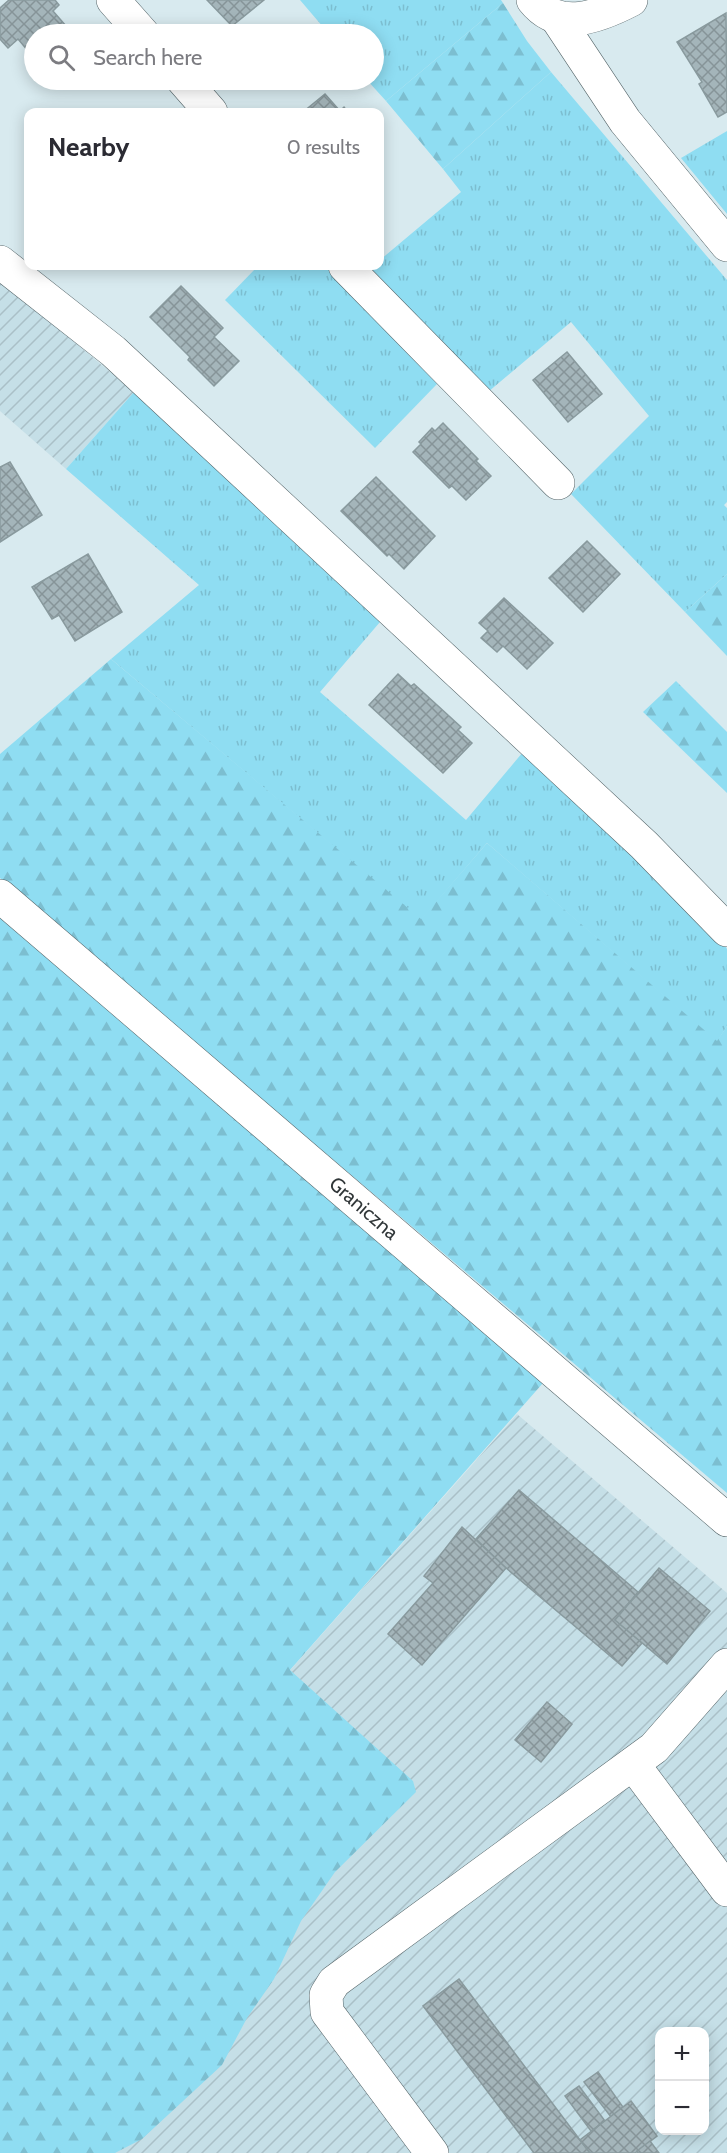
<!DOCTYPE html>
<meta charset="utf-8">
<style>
body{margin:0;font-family:Cabin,sans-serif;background:#f7f7f7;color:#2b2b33}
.controls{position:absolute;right:18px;bottom:18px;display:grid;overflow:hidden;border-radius:12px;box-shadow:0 3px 15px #0003}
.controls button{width:54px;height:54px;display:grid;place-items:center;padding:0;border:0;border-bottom:2px solid #e1e1e2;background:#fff;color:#2b2b33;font:30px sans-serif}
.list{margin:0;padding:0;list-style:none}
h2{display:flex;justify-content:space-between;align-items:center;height:78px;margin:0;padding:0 24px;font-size:26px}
h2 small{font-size:20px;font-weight:400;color:#7c7c81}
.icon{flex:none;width:33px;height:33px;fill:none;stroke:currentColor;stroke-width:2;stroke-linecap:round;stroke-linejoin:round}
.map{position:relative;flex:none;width:727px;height:2153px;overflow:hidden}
.search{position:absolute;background:#fff;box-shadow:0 3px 15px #0003;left:24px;top:24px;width:360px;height:66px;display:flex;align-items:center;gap:15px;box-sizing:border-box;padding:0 21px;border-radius:33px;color:#7c7c81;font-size:22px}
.panel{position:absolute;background:#fff;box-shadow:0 3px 15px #0003;left:24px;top:108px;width:360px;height:162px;border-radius:12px}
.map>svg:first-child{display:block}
</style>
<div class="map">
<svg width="727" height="2153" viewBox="0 0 727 2153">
<defs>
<pattern id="industrial-furrows" width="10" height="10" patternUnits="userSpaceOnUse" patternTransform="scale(1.5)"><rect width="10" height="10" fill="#c5dfe7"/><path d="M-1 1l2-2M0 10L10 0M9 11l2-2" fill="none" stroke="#aac0c7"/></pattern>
<pattern id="grass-tufts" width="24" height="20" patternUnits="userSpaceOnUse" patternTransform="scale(1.5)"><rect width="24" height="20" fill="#8fddf2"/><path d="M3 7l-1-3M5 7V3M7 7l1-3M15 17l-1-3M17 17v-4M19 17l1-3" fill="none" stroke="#7cbed0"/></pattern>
<pattern id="forest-firs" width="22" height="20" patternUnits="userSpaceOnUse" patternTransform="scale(1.5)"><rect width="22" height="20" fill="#8fddf2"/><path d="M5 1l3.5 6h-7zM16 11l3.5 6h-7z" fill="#7cbed0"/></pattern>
<pattern id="building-cross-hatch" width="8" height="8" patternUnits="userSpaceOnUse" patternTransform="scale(1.5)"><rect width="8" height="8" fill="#a4b5ba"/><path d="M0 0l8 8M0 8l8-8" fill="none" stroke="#869498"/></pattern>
</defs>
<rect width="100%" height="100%" fill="#d8eaef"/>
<g fill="url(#industrial-furrows)" fill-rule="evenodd">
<path d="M 0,280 L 134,392 L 66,469 L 0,411 Z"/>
<path d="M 517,1414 L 727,1593 L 727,2153 L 0,2153 L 0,1998 ZM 660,2032 L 704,2032 L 704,2130 L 660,2130 Z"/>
</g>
<g fill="url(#grass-tufts)">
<path d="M 300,0 L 501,0 L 503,3 L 386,101 L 367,80 L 374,80 L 374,34 L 329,34 Z"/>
<path d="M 551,72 L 727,280 L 727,502 L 724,505 L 727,508 L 727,574 L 685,612 L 571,494 L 649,416 L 571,322 L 488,392 L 368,269 L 373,266 L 380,266 L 380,260 L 461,192 L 443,169 Z"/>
<path d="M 727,131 L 727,214 L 681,158 Z"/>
<path d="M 258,266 L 326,266 L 437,384 L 375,448 L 225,300 Z"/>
<path d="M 134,392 L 380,622 L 320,692 L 466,820 L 523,752 L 717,932 L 727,949 L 727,1026 L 717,1042 L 487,843 L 421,920 L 111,659 L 199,585 L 66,469 Z"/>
</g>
<g fill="url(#forest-firs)">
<path d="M 503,3 L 527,41 L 551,72 L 443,169 L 386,101 Z"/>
<path d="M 727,574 L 727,656 L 685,612 Z"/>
<path d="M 111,659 L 421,919 L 487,843 L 717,1041 L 727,1026 L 727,1493 L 0,878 L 0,754 Z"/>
<path d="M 676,681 L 727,732 L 727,793 L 643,712 Z"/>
<path d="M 0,918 L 543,1383 L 290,1670 L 413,1781 L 416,1792 L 335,1872 L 301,1921 L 274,1979 L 247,2018 L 222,2065 L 142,2139 L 115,2153 L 0,2153 Z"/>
</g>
<g fill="url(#building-cross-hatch)" stroke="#899a9e" stroke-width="1.5">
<path d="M 9,0 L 55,0 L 59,5 L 53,11 L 73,34 L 34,34 L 34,58 L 18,39 L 8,48 L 0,39 L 0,8 Z"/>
<path d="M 207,0 L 264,0 L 232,26 Z"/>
<path d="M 726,13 L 727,112 L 718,117 L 699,84 L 702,82 L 677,42 Z"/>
<path d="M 325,94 L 340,111 L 344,107 L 348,112 L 303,112 Z"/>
<path d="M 181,286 L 223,328 L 214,337 L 239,361 L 214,386 L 188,360 L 190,357 L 150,317 Z"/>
<path d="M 567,352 L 602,394 L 568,422 L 533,380 Z"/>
<path d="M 443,423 L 478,459 L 476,461 L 491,476 L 466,500 L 452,486 L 449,488 L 413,452 L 421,444 L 419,442 L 432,428 L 435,431 Z"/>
<path d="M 10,462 L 42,515 L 0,542 L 0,467 Z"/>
<path d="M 376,477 L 435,536 L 404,569 L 389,554 L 387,556 L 341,511 Z"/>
<path d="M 587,541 L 620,574 L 583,612 L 549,578 Z"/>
<path d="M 88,554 L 122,612 L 75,641 L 59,615 L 52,619 L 32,587 Z"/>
<path d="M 504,598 L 553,643 L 527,669 L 503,646 L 497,652 L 481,638 L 488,631 L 479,623 Z"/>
<path d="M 398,674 L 411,686 L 414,684 L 461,727 L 458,730 L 472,743 L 443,773 L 369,705 Z"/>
<path d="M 519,1490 L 638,1592 L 615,1620 L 642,1643 L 622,1666 L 506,1568 L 476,1539 Z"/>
<path d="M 462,1527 L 506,1568 L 422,1665 L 388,1634 L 433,1583 L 424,1576 Z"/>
<path d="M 659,1568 L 710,1611 L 667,1664 L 615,1620 Z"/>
<path d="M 547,1702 L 572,1724 L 541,1762 L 515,1740 Z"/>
<path d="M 459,1979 L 580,2140 L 590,2153 L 534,2153 L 423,2006 Z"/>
<path d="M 598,2072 L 623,2107 L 611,2117 L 584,2082 Z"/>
<path d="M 579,2086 L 605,2121 L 591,2131 L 565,2096 Z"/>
<path d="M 631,2101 L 657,2136 L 635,2153 L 590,2153 L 580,2140 Z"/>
<path d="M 650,2141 L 659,2153 L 638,2153 L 637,2151 Z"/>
</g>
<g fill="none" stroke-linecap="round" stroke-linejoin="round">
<g stroke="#56666a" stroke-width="34">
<g id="minor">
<path d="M 113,0 L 143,34"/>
<path d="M 533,0 C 559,33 600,16 631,0"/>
<path d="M 556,17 L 625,121 L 727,245"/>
<path d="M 183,80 L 211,112"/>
<path d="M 0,262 L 113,351 L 644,845 L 727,930"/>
<path d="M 345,266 L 558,483"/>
<path d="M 0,896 L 727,1520"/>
<path d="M 633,1764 L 727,1890"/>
<path d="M 432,2153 L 327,2012 L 326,1995 L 334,1982 L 654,1748 L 727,1665"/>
</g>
</g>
<use href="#minor" stroke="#fff" stroke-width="33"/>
</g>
<g text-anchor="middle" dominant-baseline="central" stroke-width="4.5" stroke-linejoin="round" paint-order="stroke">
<g font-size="20" fill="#313739" stroke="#fff">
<text transform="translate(364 1208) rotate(41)">Graniczna</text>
</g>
</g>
</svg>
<div class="controls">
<button>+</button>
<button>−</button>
</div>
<div class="search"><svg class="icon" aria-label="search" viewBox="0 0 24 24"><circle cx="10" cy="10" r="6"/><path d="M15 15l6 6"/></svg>Search here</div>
<section class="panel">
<h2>Nearby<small>0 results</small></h2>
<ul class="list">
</ul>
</section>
</div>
